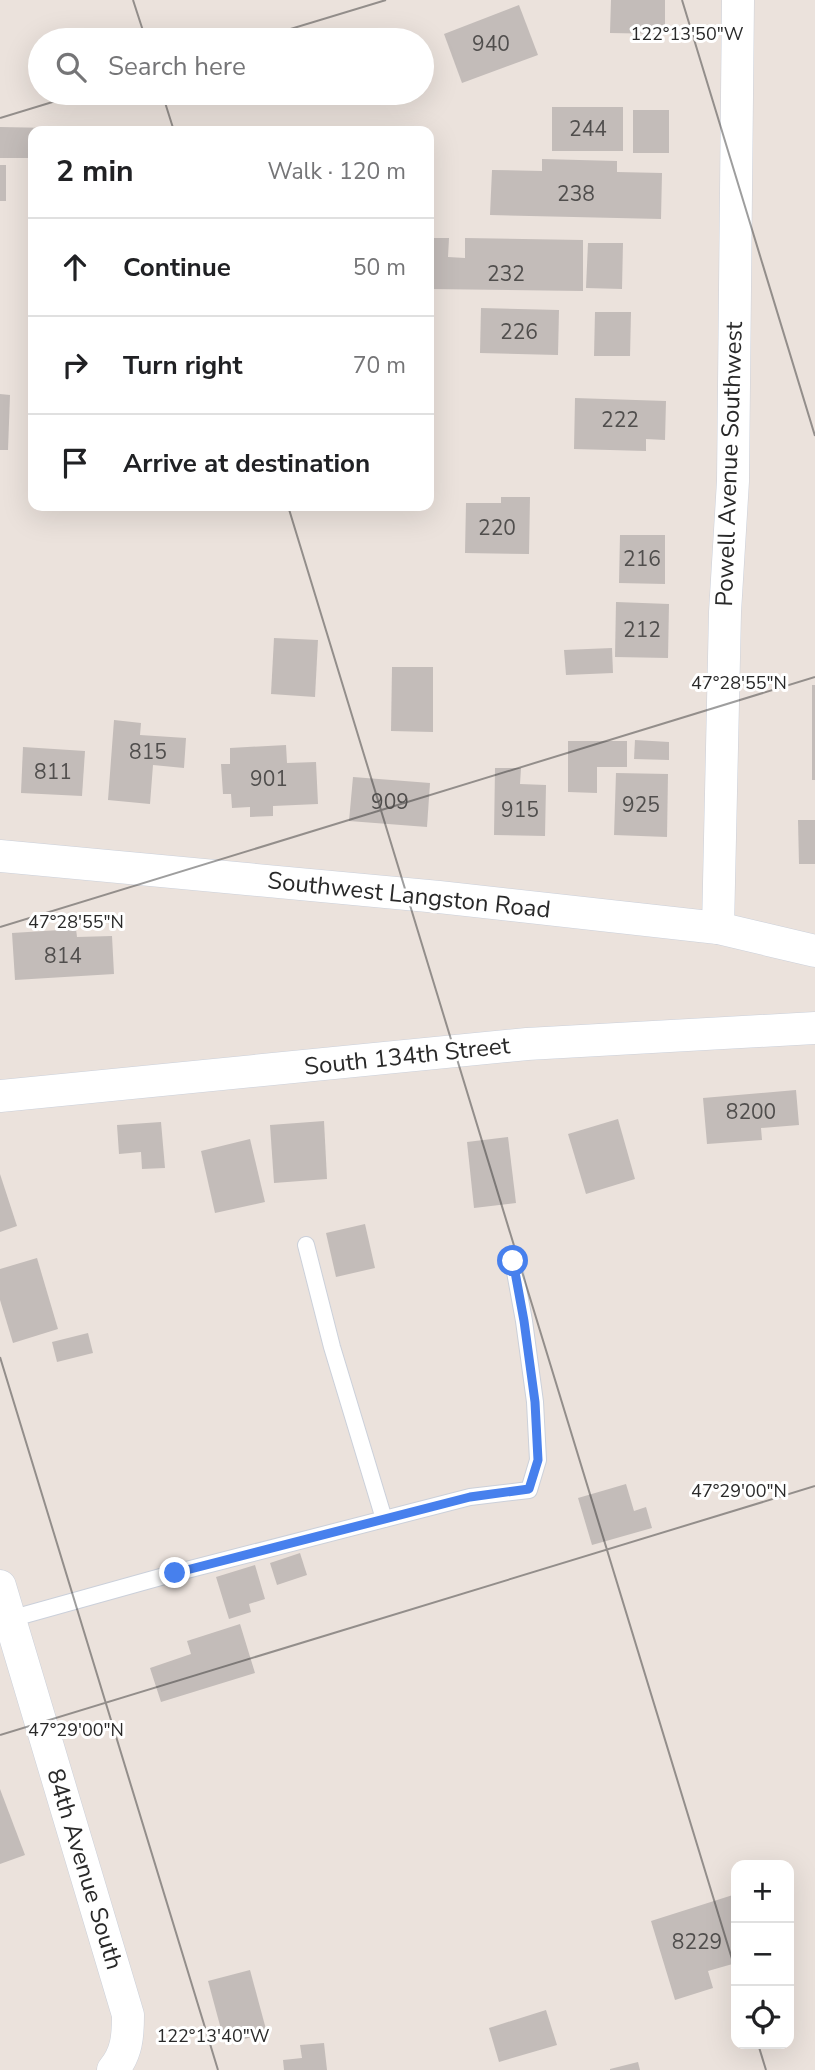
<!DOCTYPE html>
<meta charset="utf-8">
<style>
body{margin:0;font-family:"Nunito Sans",sans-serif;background:#f2f2f2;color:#202124}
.controls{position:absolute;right:21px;bottom:21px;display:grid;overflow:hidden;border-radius:14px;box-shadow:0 7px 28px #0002}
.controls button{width:63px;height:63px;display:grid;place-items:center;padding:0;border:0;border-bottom:2px solid #e0e0e0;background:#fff;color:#202124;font:35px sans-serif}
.stop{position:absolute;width:21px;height:21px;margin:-16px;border:5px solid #4780ed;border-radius:50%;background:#fff}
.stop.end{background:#4780ed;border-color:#fff;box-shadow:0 2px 7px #0008}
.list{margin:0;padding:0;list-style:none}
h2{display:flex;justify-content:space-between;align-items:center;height:91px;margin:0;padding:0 28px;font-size:30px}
h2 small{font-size:23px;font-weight:400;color:#757577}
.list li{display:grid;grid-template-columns:46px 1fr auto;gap:21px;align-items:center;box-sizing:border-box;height:98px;padding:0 28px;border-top:2px solid #e0e0e0}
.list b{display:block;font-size:26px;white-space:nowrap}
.list em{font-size:23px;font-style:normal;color:#757577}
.icon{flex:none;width:38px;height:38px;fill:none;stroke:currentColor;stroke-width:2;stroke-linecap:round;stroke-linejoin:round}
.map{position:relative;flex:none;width:815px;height:2070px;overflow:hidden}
.search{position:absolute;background:#fff;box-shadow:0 7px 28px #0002;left:28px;top:28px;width:406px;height:77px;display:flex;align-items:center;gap:18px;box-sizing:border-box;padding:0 24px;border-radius:38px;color:#757577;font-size:26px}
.panel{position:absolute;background:#fff;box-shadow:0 7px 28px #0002;left:28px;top:126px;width:406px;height:385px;border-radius:14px}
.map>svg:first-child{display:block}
</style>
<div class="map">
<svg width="815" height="2070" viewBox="0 0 815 2070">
<rect width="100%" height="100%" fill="#ebe2dc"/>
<g fill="#c3bcb9">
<path d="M 611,0 L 665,0 L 665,34 L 610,33 Z"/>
<path d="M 519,5 L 538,55 L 462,83 L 444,34 Z"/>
<rect x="552" y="107" width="71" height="44"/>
<rect x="633" y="110" width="36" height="43"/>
<path d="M 0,127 L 51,128 L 51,131 L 33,131 L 33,158 L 0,158 Z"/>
<path d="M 542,159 L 617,161 L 617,172 L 662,173 L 661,219 L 490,215 L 492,170 L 542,171 Z"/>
<rect x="0" y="165" width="6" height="36"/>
<path d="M 429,238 L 449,238 L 448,257 L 465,258 L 465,238 L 583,240 L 583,291 L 429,289 Z"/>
<path d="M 588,243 L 623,243 L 622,289 L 586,288 Z"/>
<path d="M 481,308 L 559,310 L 558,355 L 480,353 Z"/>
<path d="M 595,312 L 631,312 L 630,356 L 594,356 Z"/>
<path d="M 429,388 L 433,389 L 431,445 L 429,445 Z"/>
<path d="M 0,394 L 10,395 L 8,450 L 0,450 Z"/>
<path d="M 575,398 L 666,401 L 665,440 L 646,439 L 646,451 L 574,449 Z"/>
<path d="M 501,497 L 530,497 L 529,554 L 465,553 L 466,503 L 501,503 Z"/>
<path d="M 620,535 L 665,535 L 665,584 L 619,583 Z"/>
<path d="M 616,602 L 669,604 L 668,658 L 615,657 Z"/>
<path d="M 274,638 L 318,640 L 315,697 L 271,694 Z"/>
<path d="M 612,648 L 613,673 L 566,675 L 564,650 Z"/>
<path d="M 392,667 L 433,667 L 433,732 L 391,731 Z"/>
<rect x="812" y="685" width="3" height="95"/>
<path d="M 114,720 L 141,723 L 140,735 L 186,738 L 184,768 L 153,765 L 150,804 L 108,800 Z"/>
<path d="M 635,740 L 669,742 L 669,760 L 634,759 Z"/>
<path d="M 568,741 L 627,741 L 627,767 L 597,767 L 597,793 L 568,792 Z"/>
<path d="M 286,745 L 287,763 L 316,762 L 318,804 L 273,806 L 273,816 L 250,817 L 250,807 L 232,808 L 231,794 L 223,794 L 221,764 L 230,764 L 230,748 Z"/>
<path d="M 23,747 L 85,751 L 82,796 L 21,793 Z"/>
<path d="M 495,768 L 521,768 L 520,784 L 546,785 L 545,836 L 494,835 Z"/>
<path d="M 616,773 L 668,774 L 667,837 L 614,835 Z"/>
<path d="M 353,777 L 430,783 L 427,827 L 349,821 Z"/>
<path d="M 798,820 L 815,820 L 815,864 L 799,864 Z"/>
<path d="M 76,929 L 77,937 L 112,936 L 114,974 L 15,980 L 12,933 Z"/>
<path d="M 796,1090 L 799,1125 L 761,1128 L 762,1140 L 707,1144 L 703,1098 Z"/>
<path d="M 618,1119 L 635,1179 L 586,1194 L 568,1134 Z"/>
<path d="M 324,1121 L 327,1179 L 274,1183 L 270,1125 Z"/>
<path d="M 161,1122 L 165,1168 L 142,1169 L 141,1152 L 119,1154 L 117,1125 Z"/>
<path d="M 508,1137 L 516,1203 L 474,1208 L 467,1142 Z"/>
<path d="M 250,1139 L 265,1202 L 215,1213 L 201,1151 Z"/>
<path d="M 0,1174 L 17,1226 L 0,1232 Z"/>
<path d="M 365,1224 L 375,1268 L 336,1277 L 326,1233 Z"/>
<path d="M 37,1258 L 58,1329 L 13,1343 L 0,1300 L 0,1269 Z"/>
<path d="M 88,1333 L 93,1353 L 57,1362 L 52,1342 Z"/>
<path d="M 626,1484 L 634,1511 L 646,1507 L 652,1528 L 592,1545 L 578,1498 Z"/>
<path d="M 300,1553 L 307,1575 L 277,1585 L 270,1563 Z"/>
<path d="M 255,1565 L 265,1599 L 249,1604 L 251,1612 L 229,1619 L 216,1577 Z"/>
<path d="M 240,1624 L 255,1673 L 161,1702 L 150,1668 L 191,1654 L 187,1641 Z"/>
<path d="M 0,1789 L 25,1855 L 0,1864 Z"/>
<path d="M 736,1894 L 736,1963 L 708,1971 L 713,1988 L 675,2000 L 651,1921 Z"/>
<path d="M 250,1970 L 267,2033 L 225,2044 L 208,1981 Z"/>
<path d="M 546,2010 L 557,2045 L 499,2062 L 489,2028 Z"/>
<path d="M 324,2043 L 327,2070 L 284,2070 L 283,2060 L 302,2058 L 300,2045 Z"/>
<path d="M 638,2062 L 640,2070 L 610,2070 L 610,2069 Z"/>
</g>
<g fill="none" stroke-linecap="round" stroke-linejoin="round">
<g stroke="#cbd0da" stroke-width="18">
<g id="lane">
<path d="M 306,1245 L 332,1347 L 384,1519"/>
<path d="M 10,1619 L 175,1573 L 470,1497 L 529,1490 L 538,1460 L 535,1402 L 524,1321 L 513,1261"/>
</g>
</g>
<g stroke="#cbd0da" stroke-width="33">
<g id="street">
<path d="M 0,856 L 439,897 L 718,928 L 815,951"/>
<path d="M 718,928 L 725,612 L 733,481 L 738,0"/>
<path d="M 0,1096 L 527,1044 L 815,1028"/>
<path d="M 0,1586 L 128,2015 C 128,2036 127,2053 113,2070"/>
</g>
</g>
<use href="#lane" stroke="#fff" stroke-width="16"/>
<use href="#street" stroke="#fff" stroke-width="32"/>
</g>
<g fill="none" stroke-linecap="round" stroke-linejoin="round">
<path stroke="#4780ed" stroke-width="9" d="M 175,1573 L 470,1497 L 529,1489 L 538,1460 L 535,1402 L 524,1321 L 513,1261"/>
</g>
<path fill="none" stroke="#292929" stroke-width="2" stroke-opacity="0.45" d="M 133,0 L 146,40M 682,0 L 815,436M 254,40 L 386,0M 162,93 L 174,131M 0,118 L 82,93M 288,506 L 736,1972M 0,927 L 815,677M 0,1357 L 218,2070M 0,1735 L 815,1486M 758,2044 L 766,2070"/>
<g text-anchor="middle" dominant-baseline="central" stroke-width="6" stroke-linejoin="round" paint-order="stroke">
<g font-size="21" fill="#504e4d">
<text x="491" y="44">940</text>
<text x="588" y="129">244</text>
<text x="576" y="194">238</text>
<text x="506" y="274">232</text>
<text x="519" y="332">226</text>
<text x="620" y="420">222</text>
<text x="497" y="528">220</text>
<text x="642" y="559">216</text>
<text x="642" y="630">212</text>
<text x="148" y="752">815</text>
<text x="53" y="772">811</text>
<text x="269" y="779">901</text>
<text x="390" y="802">909</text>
<text x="641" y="805">925</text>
<text x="520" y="810">915</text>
<text x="63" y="956">814</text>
<text x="751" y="1112">8200</text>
<text x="697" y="1942">8229</text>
</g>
<g font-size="24" fill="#292929" stroke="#fff">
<text transform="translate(729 464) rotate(-88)">Powell Avenue Southwest</text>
<text transform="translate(409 895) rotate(6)">Southwest Langston Road</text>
<text transform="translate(407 1056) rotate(-6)">South 134th Street</text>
<text transform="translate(85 1869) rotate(73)">84th Avenue South</text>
</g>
</g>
<g font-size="18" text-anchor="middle" fill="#292929" stroke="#fff" stroke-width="6" stroke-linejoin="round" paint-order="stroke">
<text x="687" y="40">122°13'50"W</text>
<text x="739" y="689">47°28'55"N</text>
<text x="76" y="928">47°28'55"N</text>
<text x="739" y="1497">47°29'00"N</text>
<text x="76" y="1736">47°29'00"N</text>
<text x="213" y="2042">122°13'40"W</text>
</g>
</svg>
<div class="controls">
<button>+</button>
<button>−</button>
<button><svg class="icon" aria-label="locate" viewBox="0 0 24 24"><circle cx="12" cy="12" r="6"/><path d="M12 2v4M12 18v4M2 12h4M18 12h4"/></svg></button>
</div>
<div class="stop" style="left:513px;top:1261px"></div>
<div class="stop end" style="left:175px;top:1573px"></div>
<div class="search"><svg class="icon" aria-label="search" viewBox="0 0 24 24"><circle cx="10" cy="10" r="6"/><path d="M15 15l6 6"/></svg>Search here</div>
<section class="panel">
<h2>2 min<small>Walk · 120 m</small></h2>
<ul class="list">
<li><svg class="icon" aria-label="ahead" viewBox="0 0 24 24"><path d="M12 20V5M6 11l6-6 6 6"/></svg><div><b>Continue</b></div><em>50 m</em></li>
<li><svg class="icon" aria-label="right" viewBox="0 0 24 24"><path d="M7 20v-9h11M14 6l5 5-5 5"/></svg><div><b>Turn right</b></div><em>70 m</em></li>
<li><svg class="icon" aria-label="arrive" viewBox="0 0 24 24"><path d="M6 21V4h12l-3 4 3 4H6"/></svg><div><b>Arrive at destination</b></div></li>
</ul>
</section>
</div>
